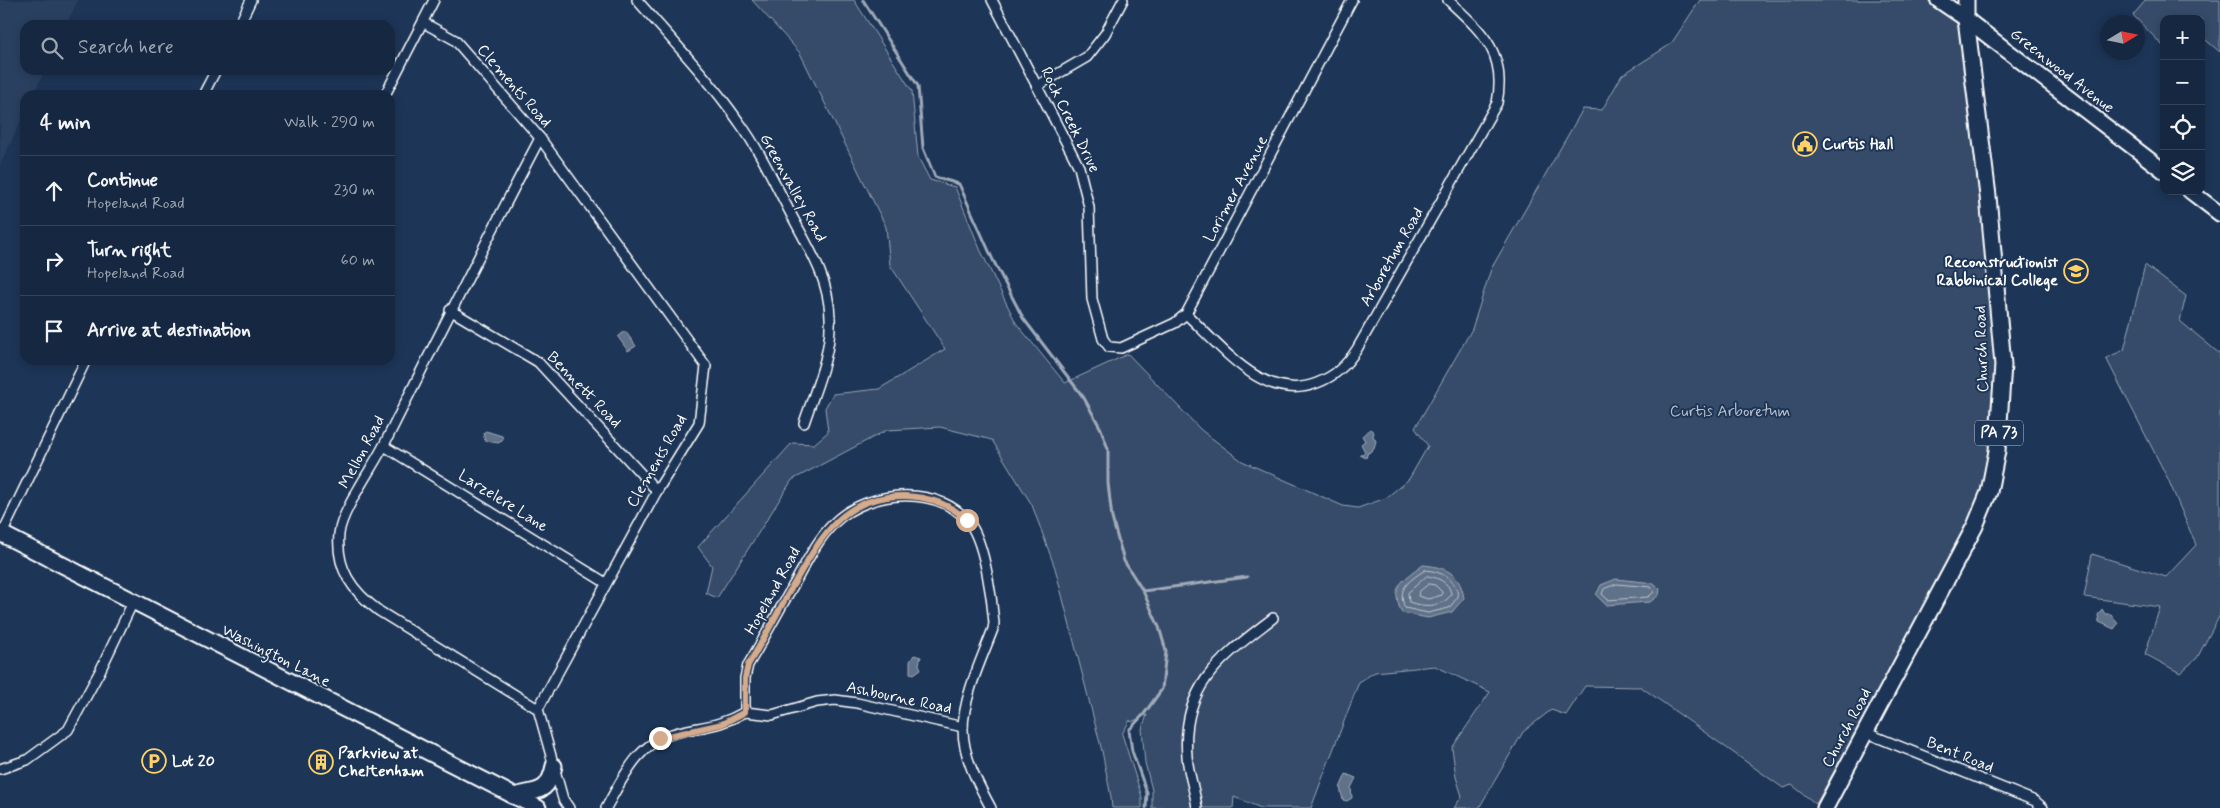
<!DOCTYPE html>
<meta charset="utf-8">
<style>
body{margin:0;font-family:Mynerve,sans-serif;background:#23344c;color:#f1f3f6}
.controls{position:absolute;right:15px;top:15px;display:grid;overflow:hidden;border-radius:10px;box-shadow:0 2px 8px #0003}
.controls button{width:45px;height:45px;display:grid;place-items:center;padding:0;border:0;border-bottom:1px solid #35445a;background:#162841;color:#f1f3f6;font:25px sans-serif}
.compass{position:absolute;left:2100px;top:15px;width:45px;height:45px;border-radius:50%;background:#162841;box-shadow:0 2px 8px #0003;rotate:80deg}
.stop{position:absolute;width:15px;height:15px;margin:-11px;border:4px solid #d6ab8b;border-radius:50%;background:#fff}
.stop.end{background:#d6ab8b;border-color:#fff;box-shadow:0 1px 5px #0008}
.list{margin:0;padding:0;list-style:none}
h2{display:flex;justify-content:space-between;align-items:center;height:65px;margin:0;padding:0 20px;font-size:21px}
h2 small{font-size:16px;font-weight:400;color:#9ea6b1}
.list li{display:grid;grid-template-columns:32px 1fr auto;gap:15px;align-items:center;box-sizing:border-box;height:70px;padding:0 20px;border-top:1px solid #35445a}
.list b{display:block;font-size:19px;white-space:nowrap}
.list p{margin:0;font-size:16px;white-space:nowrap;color:#9ea6b1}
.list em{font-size:16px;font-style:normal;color:#9ea6b1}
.icon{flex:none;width:28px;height:28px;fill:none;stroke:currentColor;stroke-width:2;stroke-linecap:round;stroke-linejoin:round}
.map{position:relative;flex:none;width:2220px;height:808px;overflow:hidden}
.search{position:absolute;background:#162841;box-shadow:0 2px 8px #0003;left:20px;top:20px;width:375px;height:55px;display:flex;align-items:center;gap:12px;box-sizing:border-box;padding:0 18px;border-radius:15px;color:#9ea6b1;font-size:19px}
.panel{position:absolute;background:#162841;box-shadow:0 2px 8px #0003;left:20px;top:90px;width:375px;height:275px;border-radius:15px}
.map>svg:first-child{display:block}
</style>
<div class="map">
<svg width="2220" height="808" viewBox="0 0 2220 808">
<rect width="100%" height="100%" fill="#1d3557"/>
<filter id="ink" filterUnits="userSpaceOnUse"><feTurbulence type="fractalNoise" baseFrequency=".02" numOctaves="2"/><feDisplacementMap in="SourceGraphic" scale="10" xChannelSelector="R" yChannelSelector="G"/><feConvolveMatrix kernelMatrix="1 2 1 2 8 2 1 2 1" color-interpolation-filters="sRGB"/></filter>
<g filter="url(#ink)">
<path fill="#2a4161" d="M 0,0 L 78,0 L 66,25 L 25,25 L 25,70 L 45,70 L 33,95 L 25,95 L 25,112 L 0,165 Z"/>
<g fill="#364b69" stroke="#9aa5b4">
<path d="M 752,0 L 854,0 L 912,91 L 918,157 L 930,180 L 955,187 L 980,249 L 1016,323 L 1065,383 L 1128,354 L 1201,430 L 1242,461 L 1343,506 L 1358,508 L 1386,498 L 1409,479 L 1428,446 L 1415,428 L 1472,329 L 1491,269 L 1583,109 L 1602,110 L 1622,75 L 1671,44 L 1700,0 L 1927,0 L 1954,18 L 1959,29 L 1981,207 L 1996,377 L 1990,456 L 1980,496 L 1964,536 L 1816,804 L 1792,785 L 1783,788 L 1641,687 L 1585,686 L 1566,715 L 1551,710 L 1523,732 L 1479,808 L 1454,808 L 1462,796 L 1456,777 L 1452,748 L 1490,692 L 1435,666 L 1375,672 L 1359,682 L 1311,808 L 1261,808 L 1234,797 L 1233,808 L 1203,808 C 1196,783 1187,754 1191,728 C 1193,715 1199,702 1203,691 L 1191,696 C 1174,731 1185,772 1194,808 L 1152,808 L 1152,790 L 1145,763 L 1142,729 L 1147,715 L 1131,722 L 1130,720 L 1122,734 L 1142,797 L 1142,808 L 1112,808 L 1111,797 L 1102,751 L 1055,568 L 1032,505 L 992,440 L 940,427 L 887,430 L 792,480 L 717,598 L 706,593 L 712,566 L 698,547 L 792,443 L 814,444 L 828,432 L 825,408 L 833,394 L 879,389 L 945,349 L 890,265 L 886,227 L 800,53 Z"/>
<path d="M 2146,0 L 2220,0 L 2220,52 L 2201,36 L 2201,19 L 2164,19 L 2164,47 L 2133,15 Z"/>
<path d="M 2145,265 L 2186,296 L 2180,321 L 2220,354 L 2220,615 L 2197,658 L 2180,673 L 2145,654 L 2160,607 L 2084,597 L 2092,554 L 2166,577 L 2196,545 L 2168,479 L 2106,358 L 2124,350 Z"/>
</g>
<g fill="#617289" stroke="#a0aab8">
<path d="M 625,331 L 636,346 L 628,351 L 618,337 Z"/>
<path d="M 1370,429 L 1374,432 L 1373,436 L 1376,441 L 1374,448 L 1369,453 L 1368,452 L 1366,458 L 1360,455 L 1365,452 L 1361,444 L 1365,441 L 1362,436 Z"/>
<path d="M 486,431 L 502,436 L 503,439 L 499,443 L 485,441 L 483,433 Z"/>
<path d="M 1423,565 C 1446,567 1460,573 1464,598 L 1452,612 L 1428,618 L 1402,613 C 1389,586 1402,581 1423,565 Z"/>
<path d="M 1616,579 L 1654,583 L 1660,589 L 1659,595 L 1650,602 L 1606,605 L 1596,595 L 1601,585 Z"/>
<path d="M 2102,609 L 2105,614 L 2111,614 L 2118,624 L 2114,629 L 2099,622 L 2098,615 Z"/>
<path d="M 914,655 L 921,657 L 919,664 L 921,669 L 914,674 L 910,673 L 910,661 Z"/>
<path d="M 1346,774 L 1356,778 L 1351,788 L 1352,798 L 1347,801 L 1343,800 L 1340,788 Z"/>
</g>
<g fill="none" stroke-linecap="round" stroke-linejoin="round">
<g stroke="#c0c7d0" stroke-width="1">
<path d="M 1425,570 C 1441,571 1457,579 1458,597 L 1449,608 L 1428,613 L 1405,608 C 1396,588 1410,580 1425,570 Z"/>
<path d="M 1427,576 C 1437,577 1451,583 1451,595 C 1441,608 1424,607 1409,602 L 1408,593 Z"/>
<path d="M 1429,584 L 1435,585 L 1442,592 L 1442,595 L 1428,599 L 1418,596 L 1419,592 Z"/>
<path d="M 1617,584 L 1651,587 L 1654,592 L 1648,597 L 1608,600 L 1602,594 L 1604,589 Z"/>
</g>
<g stroke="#a0aab8" stroke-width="3">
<path d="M 863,0 L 918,86 L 923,148 L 935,177 L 959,184 L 993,260 L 1023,318 L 1084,398 L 1101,429 L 1108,449 L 1108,483 L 1112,518 L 1124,561 L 1143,591 L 1159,627 L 1166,651 L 1162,689 L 1144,714 L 1129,730 L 1132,751 L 1147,793 L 1146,808"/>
<path d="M 1143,591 L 1247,577"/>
</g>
<g stroke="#fff" stroke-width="12">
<g id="street">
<path d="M 637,0 C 672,40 709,79 739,122 C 761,152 776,186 793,218 C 810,250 829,280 830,317 C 832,353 815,390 804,423"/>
<path d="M 992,0 L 1079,167 L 1089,207 L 1092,299 L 1103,339 L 1109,347 L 1121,348 L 1175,323 L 1186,314 L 1352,0"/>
<path d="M 424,23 L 455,40 L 540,138 L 706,366 L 699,423 L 657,491 L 538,709 L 563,799 L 569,808"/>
<path d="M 239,25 L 251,0"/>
<path d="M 1037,86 L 1087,57 L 1105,34 L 1123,0"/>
<path d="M 203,95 L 216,70"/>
<path d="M 385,95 L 434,0"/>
<path d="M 450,310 L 538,362 L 657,491"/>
<path d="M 1186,314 C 1221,346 1264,404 1317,383 C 1335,376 1346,366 1357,349 L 1497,103 C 1507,52 1482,32 1448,0"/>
<path d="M 384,446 L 606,583"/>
<path d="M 2,534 L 86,360"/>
<path d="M 538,709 L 379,611 C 352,591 336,569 339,534 C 341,511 374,466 385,443 C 436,341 487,239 540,138"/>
<path d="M 745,712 L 772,715 L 817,702 L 835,700 L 857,703 L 963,727"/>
<path d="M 1864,732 L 2035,801 L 2043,808"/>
<path d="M 0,769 L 27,760 L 68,730 L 100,671 L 133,602"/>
<path d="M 606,808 C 623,778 638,742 675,733 C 702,726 719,727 745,712 L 745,678 L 748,665 C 765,637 780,608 797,579 C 808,559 818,539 834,523 C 868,489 944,483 972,527 C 985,548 992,598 994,623 L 993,629 C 982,658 963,698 963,729 C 963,757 978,784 991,808"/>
<path d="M 1197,808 C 1195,790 1188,773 1187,756 C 1181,684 1223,657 1273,618"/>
</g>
</g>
<g stroke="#fff" stroke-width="18">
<g id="secondary">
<path d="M 1938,0 L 1966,19 L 2164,171"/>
<path d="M 2190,191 L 2220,214"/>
</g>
</g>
<g stroke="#fff" stroke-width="19">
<g id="primary">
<path d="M 0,533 L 538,808"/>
<path d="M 513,796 C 538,790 548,794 554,766"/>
<path d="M 1825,808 L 1975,526 L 1989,492 L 1997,451 L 2003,365 L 1988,196 L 1966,19 L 1966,0"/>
</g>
</g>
<use href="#street" stroke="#1d3557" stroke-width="9"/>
<use href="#secondary" stroke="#1d3557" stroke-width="14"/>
<use href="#primary" stroke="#1d3557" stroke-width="15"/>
</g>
</g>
<g fill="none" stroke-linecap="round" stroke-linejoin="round" filter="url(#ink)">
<path stroke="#d6ab8b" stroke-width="6" d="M 660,738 L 722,724 L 745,712 L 745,678 L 748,665 C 765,638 779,609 795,582 C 822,535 844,495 905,496 C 929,497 950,504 967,520"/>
</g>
<defs>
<g id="civic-ring" transform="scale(1.25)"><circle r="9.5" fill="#1d3557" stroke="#ffd166" stroke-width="1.5"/><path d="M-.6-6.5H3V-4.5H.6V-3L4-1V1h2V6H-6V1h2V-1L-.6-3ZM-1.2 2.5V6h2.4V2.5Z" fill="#ffd166"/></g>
<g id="university-ring" transform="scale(1.25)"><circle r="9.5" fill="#1d3557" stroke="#ffd166" stroke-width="1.5"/><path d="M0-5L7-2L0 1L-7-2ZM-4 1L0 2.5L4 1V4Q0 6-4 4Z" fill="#ffd166"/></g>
<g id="parking-ring" transform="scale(1.25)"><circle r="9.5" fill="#1d3557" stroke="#ffd166" stroke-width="1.5"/><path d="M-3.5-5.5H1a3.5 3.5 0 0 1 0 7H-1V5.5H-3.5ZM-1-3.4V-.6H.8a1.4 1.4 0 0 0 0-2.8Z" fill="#ffd166"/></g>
<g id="building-ring" transform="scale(1.25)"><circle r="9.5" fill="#1d3557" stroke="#ffd166" stroke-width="1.5"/><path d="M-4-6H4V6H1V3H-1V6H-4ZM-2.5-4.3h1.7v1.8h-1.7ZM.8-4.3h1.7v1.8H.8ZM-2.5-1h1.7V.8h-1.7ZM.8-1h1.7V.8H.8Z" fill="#ffd166"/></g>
</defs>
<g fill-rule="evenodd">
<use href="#civic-ring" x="1805" y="144"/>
<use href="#university-ring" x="2076" y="271"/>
<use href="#parking-ring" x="154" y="761"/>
<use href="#building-ring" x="321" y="762"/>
</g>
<g text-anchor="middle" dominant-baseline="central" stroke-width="4" stroke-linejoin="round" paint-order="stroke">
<rect fill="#1d3557" stroke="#bbc2cd" stroke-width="1" x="1975" y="420.5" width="48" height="25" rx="4"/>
<g font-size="15" font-weight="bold" fill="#fff">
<text x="1999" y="433">PA 73</text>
</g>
<g font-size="16" fill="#fff" stroke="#1d3557">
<text transform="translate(2062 71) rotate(38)">Greenwood Avenue</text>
<text transform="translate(514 86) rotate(49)">Clements Road</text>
<text transform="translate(1070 120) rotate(64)">Rock Creek Drive</text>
<text transform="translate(793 188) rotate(61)">Greenvalley Road</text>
<text transform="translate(1236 189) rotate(-62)">Lorimer Avenue</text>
<text transform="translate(1392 257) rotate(-60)">Arboretum Road</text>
<text transform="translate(1982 349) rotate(-92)">Church Road</text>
<text transform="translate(584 390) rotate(46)">Bennett Road</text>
<text transform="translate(362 452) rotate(-62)">Mellon Road</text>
<text transform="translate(657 461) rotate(-60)">Clements Road</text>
<text transform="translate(503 501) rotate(32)">Larzelere Lane</text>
<text transform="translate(773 591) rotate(-61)">Hopeland Road</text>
<text transform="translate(276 656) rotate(27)">Washington Lane</text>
<text transform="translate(899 698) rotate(12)">Ashbourne Road</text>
<text transform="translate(1847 728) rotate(-62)">Church Road</text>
<text transform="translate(1960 755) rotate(22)">Bent Road</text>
</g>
<g font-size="16" font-weight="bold" fill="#fff" stroke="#1d3557" text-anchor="start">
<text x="1822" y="144">Curtis Hall</text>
<text x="2058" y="262" text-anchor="end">Reconstructionist<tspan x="2058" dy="18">Rabbinical College</tspan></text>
<text x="338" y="753">Parkview at<tspan x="338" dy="18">Cheltenham</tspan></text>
<text x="172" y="761">Lot 20</text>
</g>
<g font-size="16" fill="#b9c0ca" stroke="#1d3557">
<text x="1730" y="411">Curtis Arboretum</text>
</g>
</g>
</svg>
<div class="controls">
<button>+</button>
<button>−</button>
<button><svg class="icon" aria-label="locate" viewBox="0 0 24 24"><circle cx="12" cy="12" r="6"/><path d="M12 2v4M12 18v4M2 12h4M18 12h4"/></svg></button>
<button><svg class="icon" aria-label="layers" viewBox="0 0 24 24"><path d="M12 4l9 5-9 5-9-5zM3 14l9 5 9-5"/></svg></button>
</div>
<svg class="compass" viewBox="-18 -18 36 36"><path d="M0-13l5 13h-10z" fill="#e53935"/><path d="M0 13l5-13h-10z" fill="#9ea6b1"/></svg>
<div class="stop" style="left:967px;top:520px"></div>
<div class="stop end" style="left:660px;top:738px"></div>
<div class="search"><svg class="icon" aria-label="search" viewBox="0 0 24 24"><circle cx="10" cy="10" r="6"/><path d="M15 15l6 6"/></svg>Search here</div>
<section class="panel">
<h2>4 min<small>Walk · 290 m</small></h2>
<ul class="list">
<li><svg class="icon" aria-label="ahead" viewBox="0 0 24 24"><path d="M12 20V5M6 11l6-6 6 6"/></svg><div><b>Continue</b><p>Hopeland Road</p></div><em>230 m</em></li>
<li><svg class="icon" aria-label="right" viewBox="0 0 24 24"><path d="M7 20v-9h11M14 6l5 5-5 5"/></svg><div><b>Turn right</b><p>Hopeland Road</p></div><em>60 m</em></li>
<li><svg class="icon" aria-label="arrive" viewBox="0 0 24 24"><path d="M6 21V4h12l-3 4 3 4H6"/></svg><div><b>Arrive at destination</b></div></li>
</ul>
</section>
</div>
